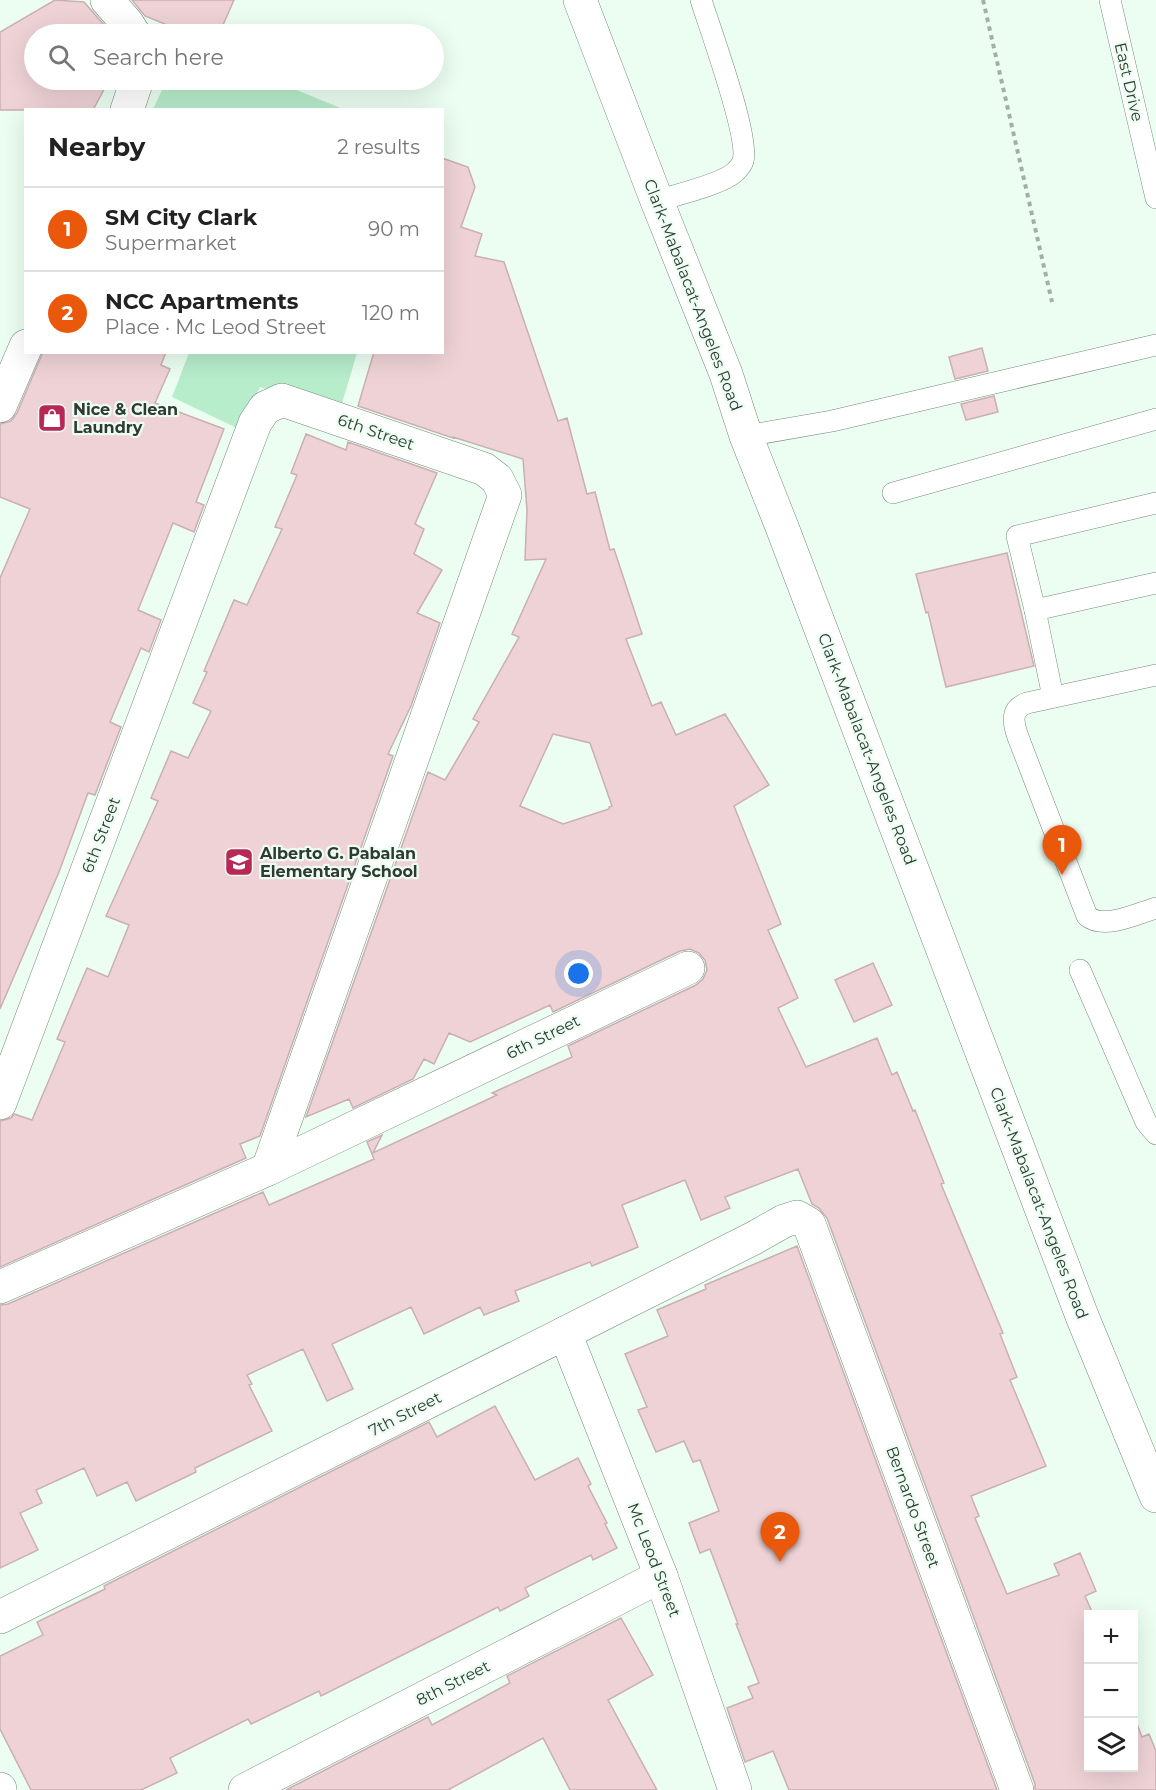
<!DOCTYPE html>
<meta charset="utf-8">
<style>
body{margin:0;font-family:Montserrat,sans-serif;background:#f2f2f2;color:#222}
.controls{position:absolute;right:18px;bottom:18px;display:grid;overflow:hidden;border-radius:0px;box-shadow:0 6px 24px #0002}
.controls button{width:54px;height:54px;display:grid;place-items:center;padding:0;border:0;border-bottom:2px solid #e0e0e0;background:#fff;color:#222;font:30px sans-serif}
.you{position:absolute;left:579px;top:974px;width:21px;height:21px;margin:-15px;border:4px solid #fff;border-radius:50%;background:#1a73e8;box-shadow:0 0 0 9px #1a73e833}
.badge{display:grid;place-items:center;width:39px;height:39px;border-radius:50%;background:#ea580c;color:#fff;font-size:20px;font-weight:700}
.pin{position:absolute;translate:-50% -50px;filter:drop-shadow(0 2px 3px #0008)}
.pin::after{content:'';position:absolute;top:32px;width:21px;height:18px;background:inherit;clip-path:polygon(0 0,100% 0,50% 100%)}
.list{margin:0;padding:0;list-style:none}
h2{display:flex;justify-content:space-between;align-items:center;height:78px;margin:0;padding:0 24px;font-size:26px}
h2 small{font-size:20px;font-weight:400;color:#767676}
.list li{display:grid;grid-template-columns:39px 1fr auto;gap:18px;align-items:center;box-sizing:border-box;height:84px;padding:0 24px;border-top:2px solid #e0e0e0}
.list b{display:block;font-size:22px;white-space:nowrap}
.list p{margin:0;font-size:20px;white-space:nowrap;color:#767676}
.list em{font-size:20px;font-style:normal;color:#767676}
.icon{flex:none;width:33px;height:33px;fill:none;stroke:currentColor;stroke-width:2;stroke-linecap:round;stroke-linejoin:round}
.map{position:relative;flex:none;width:1156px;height:1790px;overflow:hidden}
.search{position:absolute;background:#fff;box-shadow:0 6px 24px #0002;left:24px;top:24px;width:420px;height:66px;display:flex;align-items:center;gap:15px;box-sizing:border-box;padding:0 21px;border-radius:33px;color:#767676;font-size:22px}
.panel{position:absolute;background:#fff;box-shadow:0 6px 24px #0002;left:24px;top:108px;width:420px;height:246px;border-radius:0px}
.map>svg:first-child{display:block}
</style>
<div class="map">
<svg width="1156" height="1790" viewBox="0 0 1156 1790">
<rect width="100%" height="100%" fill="#ecfef2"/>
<g fill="#b7edcb">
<path d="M 167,80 L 272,80 L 343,109 L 153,109 Z"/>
<path d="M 189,353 L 357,353 L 340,410 L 260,387 L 239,429 L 172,397 Z"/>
</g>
<g fill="#eed2d6" stroke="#caafb3" stroke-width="1.5" fill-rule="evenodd">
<path d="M 55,0 L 84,2 L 112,34 L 34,34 L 34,80 L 109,80 L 93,110 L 0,110 L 0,32 Z"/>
<path d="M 132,0 L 234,0 L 219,34 L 189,34 L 145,16 Z"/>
<path d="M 442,158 L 468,167 L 475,187 L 461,227 L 482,234 L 475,256 L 504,262 L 558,421 L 567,418 L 587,494 L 595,492 L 610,550 L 614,549 L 642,634 L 626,639 L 652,706 L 661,702 L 676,735 L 725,714 L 769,785 L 734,806 L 781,924 L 768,930 L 798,998 L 778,1008 L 806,1067 L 877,1038 L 892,1075 L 897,1072 L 913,1111 L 915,1110 L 944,1183 L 941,1184 L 1003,1333 L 1000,1334 L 1017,1377 L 1010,1380 L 1046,1466 L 971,1496 L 979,1516 L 975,1518 L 1007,1594 L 1059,1575 L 1054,1564 L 1080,1553 L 1096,1591 L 1085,1596 L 1093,1614 L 1089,1614 L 1089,1767 L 1134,1767 L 1134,1716 L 1142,1737 L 1149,1734 L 1156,1751 L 1156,1790 L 1035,1790 L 1035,1784 L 827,1218 L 819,1208 L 812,1204 L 798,1169 L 725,1197 L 730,1208 L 701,1220 L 685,1180 L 622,1205 L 638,1247 L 592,1266 L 590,1262 L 515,1291 L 519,1301 L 484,1315 L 480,1307 L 424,1334 L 411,1307 L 332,1344 L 353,1389 L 327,1401 L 303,1349 L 247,1375 L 252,1384 L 249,1385 L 272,1431 L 195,1468 L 196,1472 L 136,1501 L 127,1482 L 97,1496 L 84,1468 L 36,1490 L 42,1503 L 20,1513 L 38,1550 L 0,1568 L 0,1305 L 8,1304 L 263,1192 L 269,1205 L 374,1159 L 367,1142 L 382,1135 L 373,1153 L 497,1095 L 492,1093 L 572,1057 L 568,1046 L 696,985 L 703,979 L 707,970 L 705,960 L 699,953 L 690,949 L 680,951 L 553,1012 L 550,1005 L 470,1042 L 449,1033 L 434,1064 L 424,1059 L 413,1079 L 353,1108 L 349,1099 L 306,1117 L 428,772 L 445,780 L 479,722 L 473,719 L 519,637 L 512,634 L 546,559 L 525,560 L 527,510 L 523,459 L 453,437 L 453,438 L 358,406 L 374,352 L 442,352 ZM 553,734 L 590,743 L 612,806 L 609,807 L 609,809 L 563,824 L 520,806 Z"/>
<path d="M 982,348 L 988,371 L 955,379 L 949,357 Z"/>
<path d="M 43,352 L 166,352 L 161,365 L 170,369 L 155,403 L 224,429 L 196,502 L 204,505 L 194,532 L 173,523 L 138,610 L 161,620 L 149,652 L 141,648 L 110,722 L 121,727 L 95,795 L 88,793 L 59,872 L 0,1009 L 0,578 L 30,509 L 0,497 L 0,424 L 11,421 L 17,413 Z"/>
<path d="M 994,396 L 998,412 L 966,420 L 961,404 Z"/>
<path d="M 306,434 L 346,450 L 348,442 L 437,473 L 415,524 L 424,529 L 414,554 L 442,570 L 417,613 L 440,623 L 411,706 L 388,754 L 393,756 L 260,1136 L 240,1144 L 246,1158 L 0,1267 L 0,1121 L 11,1118 L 14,1114 L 32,1120 L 65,1042 L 57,1039 L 87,968 L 108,977 L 129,925 L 106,916 L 158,801 L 151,798 L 171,751 L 188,758 L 211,711 L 193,703 L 207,672 L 204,671 L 234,600 L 247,605 L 282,529 L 275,527 L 297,475 L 291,473 Z"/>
<path d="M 1007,553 L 1034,666 L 946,687 L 928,612 L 926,613 L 916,574 Z"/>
<path d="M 873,963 L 892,1005 L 854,1022 L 835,980 Z"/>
<path d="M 797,1246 L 997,1790 L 789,1790 L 773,1751 L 745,1762 L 727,1708 L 753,1698 L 748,1687 L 759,1683 L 736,1624 L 738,1624 L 710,1549 L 700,1553 L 689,1523 L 719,1511 L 700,1460 L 693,1462 L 684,1441 L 656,1452 L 638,1410 L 647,1407 L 625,1354 L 668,1336 L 657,1310 L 706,1289 L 705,1285 Z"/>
<path d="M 495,1406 L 535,1480 L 578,1458 L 591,1484 L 588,1486 L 607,1523 L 605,1524 L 617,1548 L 593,1560 L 591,1555 L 525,1588 L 529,1596 L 500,1611 L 498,1607 L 321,1696 L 319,1691 L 251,1724 L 248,1719 L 170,1758 L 177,1773 L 141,1790 L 31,1790 L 0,1729 L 0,1656 L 43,1635 L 37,1622 L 105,1589 L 104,1586 L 429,1422 L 437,1437 Z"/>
<path d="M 621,1618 L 653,1675 L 608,1700 L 657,1790 L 570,1790 L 543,1738 L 448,1790 L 286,1790 L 428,1717 L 432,1725 L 510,1683 L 507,1676 Z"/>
</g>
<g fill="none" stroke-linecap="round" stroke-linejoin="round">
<g stroke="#758a7c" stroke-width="22">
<g id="lane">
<path d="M 1110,0 L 1156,198"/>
<path d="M 657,201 C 675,195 723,184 735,172 C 737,170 742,165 743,161 C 750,137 710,29 701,0"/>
<path d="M 746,436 L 832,421 L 1156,345"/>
<path d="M 893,493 L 1156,419"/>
<path d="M 1035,610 L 1156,583"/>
<path d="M 1156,675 L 1027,703 C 1010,709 1013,723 1018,737 L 1087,916 C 1104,930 1136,914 1156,908"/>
<path d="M 1053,697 L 1035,610 L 1017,536 L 1156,503"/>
<path d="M 1080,970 L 1146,1122 L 1156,1134"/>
</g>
</g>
<g stroke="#758a7c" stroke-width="34">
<g id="street">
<path d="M 107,0 L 127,23 L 134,34"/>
<path d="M 127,110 L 137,80"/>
<path d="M 0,406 L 26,346"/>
<path d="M 0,1103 L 255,423 L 265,408 L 282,400 L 484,469 L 497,479 L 505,495 L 268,1169"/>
<path d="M 0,1287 L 268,1169 L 688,968"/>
<path d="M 565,1333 L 661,1576 L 735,1790"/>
<path d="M 0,1617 L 754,1238 L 784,1221 L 797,1217 L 809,1224 L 1017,1790"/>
<path d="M 0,1789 L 0,1790"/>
<path d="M 245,1790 L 661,1576"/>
</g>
</g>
<g stroke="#758a7c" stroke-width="34">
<path id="secondary" d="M 580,0 L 657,201 L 726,374 L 746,436 L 782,527 L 1082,1316 L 1156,1496"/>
</g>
<path stroke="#a1afa6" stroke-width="4" stroke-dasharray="4.5 4.5" stroke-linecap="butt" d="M 983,0 L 1052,302"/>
<use href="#lane" stroke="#fff" stroke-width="21"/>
<use href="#street" stroke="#fff" stroke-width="33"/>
<use href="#secondary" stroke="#fff" stroke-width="33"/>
</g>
<defs>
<g id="shop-square" transform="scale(1.5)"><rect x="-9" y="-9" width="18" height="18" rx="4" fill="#b82857" stroke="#ecfef2"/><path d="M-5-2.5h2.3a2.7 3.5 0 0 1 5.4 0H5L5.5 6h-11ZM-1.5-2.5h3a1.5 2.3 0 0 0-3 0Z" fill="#fff"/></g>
<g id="school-square" transform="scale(1.5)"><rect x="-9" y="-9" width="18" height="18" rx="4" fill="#b82857" stroke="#ecfef2"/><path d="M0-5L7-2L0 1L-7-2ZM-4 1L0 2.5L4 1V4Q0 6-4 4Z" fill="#fff"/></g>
</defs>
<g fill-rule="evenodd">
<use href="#shop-square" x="52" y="418"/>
<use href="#school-square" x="239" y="862"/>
</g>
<g text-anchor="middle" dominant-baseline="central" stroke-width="4.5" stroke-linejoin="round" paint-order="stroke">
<g font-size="16" fill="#303933" stroke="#ecfef2">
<text transform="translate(1129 82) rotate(77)">East Drive</text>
<text transform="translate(693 295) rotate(69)">Clark-Mabalacat-Angeles Road</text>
<text transform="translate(376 432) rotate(19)">6th Street</text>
<text transform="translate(867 749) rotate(69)">Clark-Mabalacat-Angeles Road</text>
<text transform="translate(101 835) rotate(-69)">6th Street</text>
<text transform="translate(543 1037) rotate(-26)">6th Street</text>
<text transform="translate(1039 1203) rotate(69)">Clark-Mabalacat-Angeles Road</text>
<text transform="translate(405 1414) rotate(-27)">7th Street</text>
<text transform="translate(913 1507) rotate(70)">Bernardo Street</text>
<text transform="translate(654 1560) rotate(69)">Mc Leod Street</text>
<text transform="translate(453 1683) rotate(-27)">8th Street</text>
</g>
<g font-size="16" font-weight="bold" fill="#303933" stroke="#ecfef2" text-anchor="start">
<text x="73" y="409">Nice &amp; Clean<tspan x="73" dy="18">Laundry</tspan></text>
<text x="260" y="853">Alberto G. Pabalan<tspan x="260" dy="18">Elementary School</tspan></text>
</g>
</g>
</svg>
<div class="controls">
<button>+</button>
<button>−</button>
<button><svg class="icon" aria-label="layers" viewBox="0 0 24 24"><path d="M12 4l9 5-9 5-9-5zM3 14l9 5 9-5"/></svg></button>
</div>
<div class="you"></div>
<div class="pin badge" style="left:1062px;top:875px">1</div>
<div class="pin badge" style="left:780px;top:1562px">2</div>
<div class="search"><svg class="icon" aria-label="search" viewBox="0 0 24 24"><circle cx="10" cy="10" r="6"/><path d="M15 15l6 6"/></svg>Search here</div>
<section class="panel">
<h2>Nearby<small>2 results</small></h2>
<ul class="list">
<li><span class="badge">1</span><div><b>SM City Clark</b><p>Supermarket</p></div><em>90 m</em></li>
<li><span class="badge">2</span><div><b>NCC Apartments</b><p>Place · Mc Leod Street</p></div><em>120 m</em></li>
</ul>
</section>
</div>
